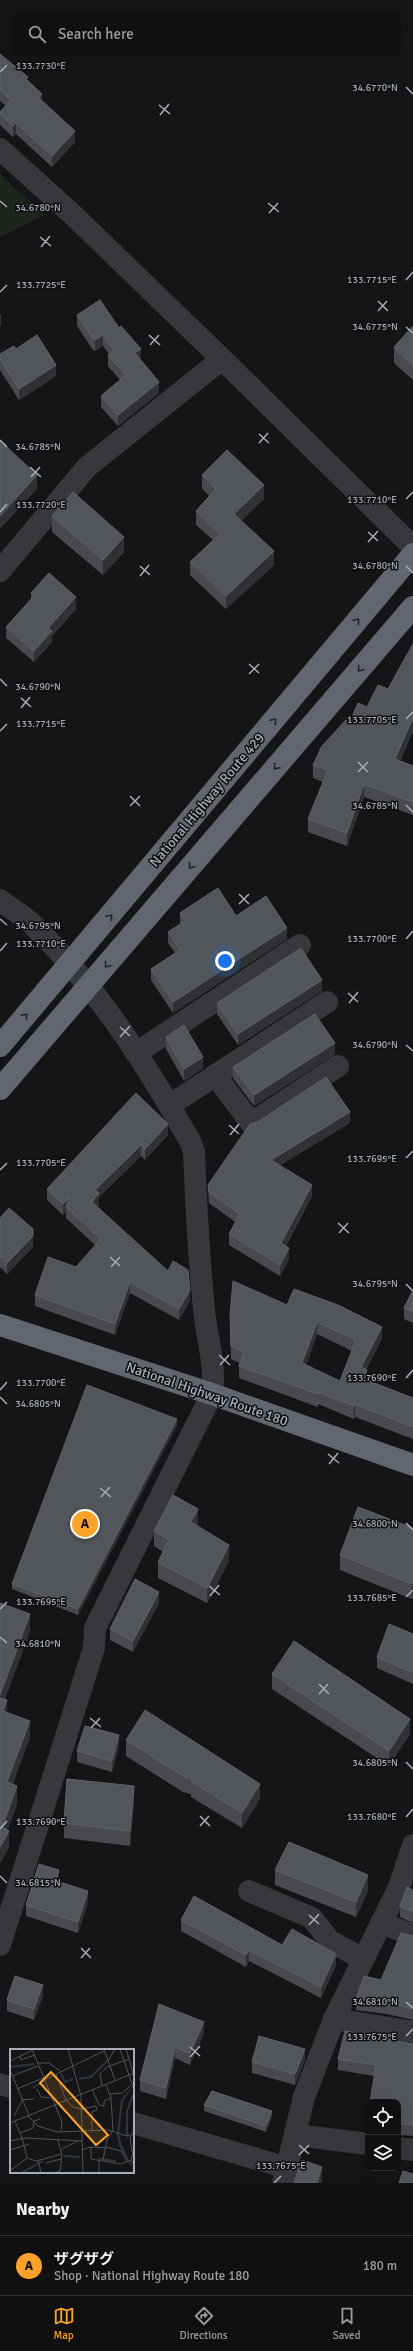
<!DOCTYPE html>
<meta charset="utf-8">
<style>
body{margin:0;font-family:Signika,"Noto Sans JP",sans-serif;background:#1e1e1f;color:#f1f3f6}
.controls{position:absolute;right:12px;bottom:12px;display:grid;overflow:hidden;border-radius:8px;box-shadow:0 4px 16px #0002}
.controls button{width:36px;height:36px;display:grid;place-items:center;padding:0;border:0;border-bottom:1px solid #303031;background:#101011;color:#f1f3f6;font:20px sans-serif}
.you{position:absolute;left:225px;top:961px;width:14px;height:14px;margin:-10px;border:3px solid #fff;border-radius:50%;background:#1a73e8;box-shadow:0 0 0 6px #1a73e833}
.badge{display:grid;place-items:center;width:26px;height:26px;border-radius:50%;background:#faa22a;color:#111;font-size:13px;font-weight:700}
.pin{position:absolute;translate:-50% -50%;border:2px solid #fff;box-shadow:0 1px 4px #0006}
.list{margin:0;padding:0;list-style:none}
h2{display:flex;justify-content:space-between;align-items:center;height:52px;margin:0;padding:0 16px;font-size:17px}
h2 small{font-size:13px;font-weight:400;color:#9c9d9f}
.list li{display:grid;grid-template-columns:26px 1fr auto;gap:12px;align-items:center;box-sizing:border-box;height:60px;padding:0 16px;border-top:1px solid #303031}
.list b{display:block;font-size:15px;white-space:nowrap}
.list p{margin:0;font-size:13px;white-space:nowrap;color:#9c9d9f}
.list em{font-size:13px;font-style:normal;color:#9c9d9f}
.icon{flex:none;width:22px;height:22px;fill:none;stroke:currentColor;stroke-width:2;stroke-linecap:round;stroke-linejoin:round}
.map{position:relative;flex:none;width:413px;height:2183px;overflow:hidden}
.search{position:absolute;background:#101011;box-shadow:0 4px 16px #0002;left:12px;right:12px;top:12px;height:44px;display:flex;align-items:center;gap:10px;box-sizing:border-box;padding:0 14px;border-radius:8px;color:#9c9d9f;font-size:15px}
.sheet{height:112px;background:#101011}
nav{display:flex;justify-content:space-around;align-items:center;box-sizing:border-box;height:56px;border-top:1px solid #303031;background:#101011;font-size:11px;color:#9c9d9f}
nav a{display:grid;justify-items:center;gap:2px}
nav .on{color:#faa22a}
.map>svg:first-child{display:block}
</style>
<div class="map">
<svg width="413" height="2183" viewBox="0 0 413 2183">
<rect width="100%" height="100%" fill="#151517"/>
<path fill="#1d251d" d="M 0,174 L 44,215 L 0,237 Z"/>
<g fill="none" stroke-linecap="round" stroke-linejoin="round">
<g stroke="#36383c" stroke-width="22">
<path d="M 0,149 L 72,214 L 222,359 L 413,547"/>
<path d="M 0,571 L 87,467 L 222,359"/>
<path d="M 0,900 C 10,908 23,915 32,924 C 96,985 146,1064 190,1141 L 194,1151 C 196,1204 199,1257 204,1310 C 207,1338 216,1366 212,1394 L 95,1628 L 94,1648 L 0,1945"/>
<path d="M 136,1053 L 300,945"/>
<path d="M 215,1075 L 251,1123 L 338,1066"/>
<path d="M 170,1105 L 327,1002"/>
<path d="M 249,1891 L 312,1918 L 330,1941 L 363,1959"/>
<path d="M 381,1923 L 413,1935"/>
<path d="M 334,2019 L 413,2032"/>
<path d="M 0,2084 L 11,2087"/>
<path d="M 133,2123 L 288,2168"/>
<path d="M 296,2135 L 368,2144"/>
<path d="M 398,2148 L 413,2150"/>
<path d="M 283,2183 L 304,2097 L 334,2019 L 399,1887 L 413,1845"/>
</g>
<g stroke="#62666e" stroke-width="22">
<path d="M 0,1046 L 413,554"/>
<path d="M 0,1089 L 413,607"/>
<path d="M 0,1325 L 212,1394 L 413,1465"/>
</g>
</g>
<g fill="#484a4f" fill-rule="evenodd">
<path d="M 0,54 L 28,81 L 42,101 L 75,142 L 52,167 L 16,134 L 13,137 L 0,125 L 0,112 L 6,106 L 0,101 Z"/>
<path d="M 77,315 L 141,360 L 140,360 L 159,393 L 118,426 L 101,407 L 101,396 L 120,380 L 108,366 L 108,355 L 109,354 L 103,346 L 95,351 L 93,350 L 77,326 Z"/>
<path d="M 413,328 L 413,380 L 395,364 L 394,362 L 394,347 Z"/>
<path d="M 16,349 L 56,376 L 19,400 L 0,370 L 0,354 Z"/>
<path d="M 202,475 L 264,499 L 241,521 L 274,565 L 226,609 L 190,575 L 190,562 L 213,540 L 196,525 L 196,511 L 209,496 L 202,488 Z"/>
<path d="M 52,516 L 124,552 L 103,575 L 52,532 Z"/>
<path d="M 31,593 L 76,609 L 52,636 L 52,642 L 34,662 L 6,638 L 6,627 L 31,600 Z"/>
<path d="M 413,644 L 413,731 L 400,761 L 413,766 L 413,815 L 364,797 L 347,846 L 308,832 L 308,819 L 323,782 L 313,778 L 313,765 L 350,722 L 388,689 Z"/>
<path d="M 180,913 L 236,916 L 287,939 L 173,1013 L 151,980 L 151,969 L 175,953 L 168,943 L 168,932 L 180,925 Z"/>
<path d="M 322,991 L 238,1045 L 217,1014 L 217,1003 Z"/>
<path d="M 166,1037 L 203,1068 L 184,1081 L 166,1049 Z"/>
<path d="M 335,1054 L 254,1106 L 233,1078 L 233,1067 Z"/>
<path d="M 136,1093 L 168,1135 L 145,1160 L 141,1156 L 99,1197 L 99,1204 L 97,1207 L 190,1301 L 179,1320 L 130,1293 L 115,1335 L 35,1306 L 35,1295 L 76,1267 L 95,1245 L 66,1218 L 66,1212 L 63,1215 L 47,1200 L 47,1189 Z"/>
<path d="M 350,1123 L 280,1165 L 312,1196 L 286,1246 L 289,1259 L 280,1276 L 229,1245 L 229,1234 L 235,1222 L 209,1203 L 208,1185 Z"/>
<path d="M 0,1218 L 33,1247 L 7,1274 L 0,1267 Z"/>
<path d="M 413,1290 L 413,1323 L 404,1319 L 404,1308 Z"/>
<path d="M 287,1305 L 382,1339 L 366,1370 L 367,1380 L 413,1398 L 413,1439 L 355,1417 L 354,1419 L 318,1404 L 318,1407 L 239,1378 L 239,1366 L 240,1363 L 231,1359 L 230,1314 ZM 317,1334 L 352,1351 L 340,1381 L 306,1365 Z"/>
<path d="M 177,1425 L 78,1615 L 12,1589 L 12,1584 Z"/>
<path d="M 198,1524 L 197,1526 L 229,1561 L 207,1603 L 158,1578 L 158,1562 L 163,1552 L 154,1546 L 154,1531 Z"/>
<path d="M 413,1528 L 413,1596 L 412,1599 L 340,1570 L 340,1555 Z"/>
<path d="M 159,1603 L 133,1652 L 110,1640 L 110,1629 Z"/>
<path d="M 413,1634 L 413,1684 L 377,1668 L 377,1657 Z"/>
<path d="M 272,1674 L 410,1734 L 389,1766 L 272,1689 Z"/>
<path d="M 126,1740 L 260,1799 L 242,1828 L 191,1797 L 191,1794 L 183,1792 L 126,1756 Z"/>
<path d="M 119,1746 L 112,1772 L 77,1762 L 77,1751 Z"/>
<path d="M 134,1801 L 130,1846 L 64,1838 L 64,1823 Z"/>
<path d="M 275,1870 L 368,1891 L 356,1917 L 275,1885 Z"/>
<path d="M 59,1881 L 88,1902 L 78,1933 L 26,1916 L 26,1905 Z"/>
<path d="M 413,1890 L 413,1923 L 400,1917 L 400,1906 Z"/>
<path d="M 181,1920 L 282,1945 L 336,1965 L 321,1998 L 249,1961 L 246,1967 L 181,1931 Z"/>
<path d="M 413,1936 L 413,2020 L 387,2014 L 356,2010 L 356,1999 L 381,1980 Z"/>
<path d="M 43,1996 L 34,2020 L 7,2011 L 7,2000 Z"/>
<path d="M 159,2004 L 204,2033 L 190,2065 L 175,2058 L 166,2099 L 140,2091 L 140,2080 Z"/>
<path d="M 413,2044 L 413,2136 L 398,2135 L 398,2102 L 374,2076 L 338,2070 L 338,2059 Z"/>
<path d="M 305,2060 L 295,2085 L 252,2073 L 252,2062 Z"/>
<path d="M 204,2105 L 272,2117 L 266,2132 L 204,2111 Z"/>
<path d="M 368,2114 L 368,2131 L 367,2131 L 367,2120 Z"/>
</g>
<g fill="#2f3134">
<path d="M 42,94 L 42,105 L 39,98 Z"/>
<path d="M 16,123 L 16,134 L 13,137 L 13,126 Z"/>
<path d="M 75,131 L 75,142 L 52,167 L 52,156 Z"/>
<path d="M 0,314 L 1,314 L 1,325 L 0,326 Z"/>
<path d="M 103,335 L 103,346 L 95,351 L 95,340 Z"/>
<path d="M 141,349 L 141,360 L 135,365 L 135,353 Z"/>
<path d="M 56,365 L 56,376 L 19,400 L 19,389 Z"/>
<path d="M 159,382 L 159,393 L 118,426 L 118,415 Z"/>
<path d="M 37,475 L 37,489 L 0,529 L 0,516 Z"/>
<path d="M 264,485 L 264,499 L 234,528 L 234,514 Z"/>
<path d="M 124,537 L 124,552 L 103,575 L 103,560 Z"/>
<path d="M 274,551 L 274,565 L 226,609 L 226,596 Z"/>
<path d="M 76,597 L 76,609 L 52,636 L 52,642 L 34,662 L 34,651 L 48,628 Z"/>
<path d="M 413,718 L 413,731 L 395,772 L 395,759 Z"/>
<path d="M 364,784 L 364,797 L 347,846 L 347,833 Z"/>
<path d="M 287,928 L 287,939 L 173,1013 L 173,1002 Z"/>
<path d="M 322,980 L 322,991 L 238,1045 L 238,1034 Z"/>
<path d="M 335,1043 L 335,1054 L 254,1106 L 254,1095 Z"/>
<path d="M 203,1057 L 203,1068 L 184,1081 L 184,1069 Z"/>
<path d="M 350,1112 L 350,1123 L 271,1171 L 271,1160 Z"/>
<path d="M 168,1124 L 168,1135 L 145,1160 L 145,1149 Z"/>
<path d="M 141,1145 L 141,1156 L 99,1197 L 99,1204 L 92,1213 L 92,1202 L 95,1190 Z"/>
<path d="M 312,1185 L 312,1196 L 281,1254 L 281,1243 Z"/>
<path d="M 69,1198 L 66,1207 L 66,1212 L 63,1215 L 63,1204 Z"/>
<path d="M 33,1236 L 33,1247 L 7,1274 L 7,1263 Z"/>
<path d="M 289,1248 L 289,1259 L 280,1276 L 280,1265 Z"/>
<path d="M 130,1282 L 130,1293 L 115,1335 L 115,1324 Z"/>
<path d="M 190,1290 L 190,1301 L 179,1320 L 179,1309 Z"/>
<path d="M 317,1322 L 317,1334 L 302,1376 L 302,1363 Z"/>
<path d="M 382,1327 L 382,1339 L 361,1380 L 361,1367 Z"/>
<path d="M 367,1370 L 367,1382 L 364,1379 Z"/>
<path d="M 355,1404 L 355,1417 L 354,1419 L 354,1406 Z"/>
<path d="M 177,1419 L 177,1425 L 78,1615 L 78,1609 Z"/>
<path d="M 198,1509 L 198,1524 L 191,1538 L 191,1522 Z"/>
<path d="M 229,1545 L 229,1561 L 207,1603 L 207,1588 Z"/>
<path d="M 413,1581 L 413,1596 L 412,1599 L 412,1584 Z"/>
<path d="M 159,1592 L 159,1603 L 133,1652 L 133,1641 Z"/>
<path d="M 30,1614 L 30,1632 L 0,1713 L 0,1695 Z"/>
<path d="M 7,1700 L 7,1718 L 3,1711 Z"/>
<path d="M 410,1719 L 410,1734 L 389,1766 L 389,1751 Z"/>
<path d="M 30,1721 L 30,1738 L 7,1800 L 7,1782 Z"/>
<path d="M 119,1735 L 119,1746 L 112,1772 L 112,1761 Z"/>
<path d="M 260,1784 L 260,1799 L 242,1828 L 242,1813 Z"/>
<path d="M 17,1786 L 17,1804 L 5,1838 L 9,1831 L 9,1848 L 0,1864 L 0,1879 L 0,1847 L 2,1827 Z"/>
<path d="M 134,1786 L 134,1801 L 130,1846 L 130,1831 Z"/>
<path d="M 59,1870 L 59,1881 L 56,1881 Z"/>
<path d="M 368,1875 L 368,1891 L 356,1917 L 356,1902 Z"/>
<path d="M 88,1891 L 88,1902 L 78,1933 L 78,1922 Z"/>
<path d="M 249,1950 L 249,1961 L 246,1967 L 246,1955 Z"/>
<path d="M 336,1954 L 336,1965 L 321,1998 L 321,1987 Z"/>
<path d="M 43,1985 L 43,1996 L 34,2020 L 34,2009 Z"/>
<path d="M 204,2022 L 204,2033 L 190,2065 L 190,2053 Z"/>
<path d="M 175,2047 L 175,2058 L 166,2099 L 166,2088 Z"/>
<path d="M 305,2049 L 305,2060 L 295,2085 L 295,2074 Z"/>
<path d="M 272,2111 L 272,2117 L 266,2132 L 266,2126 Z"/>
<path d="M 322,2167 L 322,2183 L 317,2183 Z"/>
</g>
<g fill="#52555a" stroke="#5f6369" fill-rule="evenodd">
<path d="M 0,54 L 28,77 L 26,79 L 42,94 L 39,98 L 75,131 L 52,156 L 16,123 L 13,126 L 0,114 L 0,112 L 11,100 L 0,90 Z"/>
<path d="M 100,300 L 119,328 L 121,326 L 141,349 L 135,353 L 159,382 L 118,415 L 101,396 L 126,375 L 108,355 L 114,350 L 103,335 L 95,340 L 93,338 L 77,315 Z"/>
<path d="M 412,327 L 413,328 L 413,365 L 395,349 L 394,347 Z"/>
<path d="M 37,335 L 56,365 L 19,389 L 0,359 L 0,354 L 14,346 L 16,349 Z"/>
<path d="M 0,441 L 37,475 L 0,516 Z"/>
<path d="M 227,450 L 264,485 L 234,514 L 274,551 L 226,596 L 190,562 L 220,534 L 196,511 L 216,489 L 202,475 Z"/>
<path d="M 73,492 L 124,537 L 103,560 L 52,516 Z"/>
<path d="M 49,573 L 76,597 L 48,628 L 52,631 L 34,651 L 6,627 L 34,596 L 31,593 Z"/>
<path d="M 413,644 L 413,718 L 395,759 L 413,766 L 413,802 L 364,784 L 347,833 L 308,819 L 328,770 L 313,765 L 322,746 L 346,720 L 350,722 L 358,703 L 367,707 L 378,685 L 388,689 Z"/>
<path d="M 218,888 L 236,916 L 266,896 L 287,928 L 173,1002 L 151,969 L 180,950 L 168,932 L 185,921 L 180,913 Z"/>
<path d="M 301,948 L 322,980 L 238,1034 L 217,1003 Z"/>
<path d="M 315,1014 L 335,1043 L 254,1095 L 233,1067 Z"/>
<path d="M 184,1025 L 203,1057 L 184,1069 L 166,1037 Z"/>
<path d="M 326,1077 L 350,1112 L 271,1160 L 312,1185 L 281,1243 L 289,1248 L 280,1265 L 229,1234 L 240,1214 L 209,1192 L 208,1185 L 250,1124 L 258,1122 Z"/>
<path d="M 136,1093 L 168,1124 L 145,1149 L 141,1145 L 95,1190 L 99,1193 L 92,1202 L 168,1271 L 173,1261 L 188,1270 L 190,1290 L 179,1309 L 130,1282 L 115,1324 L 35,1295 L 48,1257 L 76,1267 L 101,1239 L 66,1207 L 69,1198 L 63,1204 L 47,1189 Z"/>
<path d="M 9,1208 L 33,1229 L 33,1236 L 7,1263 L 0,1256 L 0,1218 Z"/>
<path d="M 233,1281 L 287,1305 L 294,1289 L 338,1305 L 382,1327 L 361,1367 L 367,1370 L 364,1379 L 413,1398 L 413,1427 L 355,1404 L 354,1406 L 318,1392 L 318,1394 L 239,1366 L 244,1352 L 231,1346 L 230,1314 ZM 317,1322 L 356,1340 L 340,1381 L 302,1363 Z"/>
<path d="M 413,1290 L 413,1312 L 404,1308 Z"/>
<path d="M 87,1385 L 177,1419 L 78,1609 L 12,1584 Z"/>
<path d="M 173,1495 L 198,1509 L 191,1522 L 229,1545 L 207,1588 L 158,1562 L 169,1540 L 154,1531 Z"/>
<path d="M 358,1507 L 413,1528 L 413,1581 L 412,1584 L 340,1555 Z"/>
<path d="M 135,1579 L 159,1592 L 133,1641 L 110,1629 Z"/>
<path d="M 0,1603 L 30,1614 L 0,1695 Z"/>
<path d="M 389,1624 L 413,1634 L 413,1673 L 377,1657 Z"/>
<path d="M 294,1641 L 410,1719 L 389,1751 L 272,1674 Z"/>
<path d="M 0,1698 L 7,1700 L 3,1711 L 30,1721 L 7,1782 L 17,1786 L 2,1827 L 9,1831 L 0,1847 Z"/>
<path d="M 145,1710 L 260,1784 L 242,1813 L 191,1781 L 192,1779 L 183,1776 L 126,1740 Z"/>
<path d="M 85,1726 L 119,1735 L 112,1761 L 77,1751 Z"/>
<path d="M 67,1779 L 134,1786 L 130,1831 L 64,1823 Z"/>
<path d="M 289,1842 L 368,1875 L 356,1902 L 275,1870 Z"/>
<path d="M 39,1864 L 59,1870 L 56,1881 L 88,1891 L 78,1922 L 26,1905 Z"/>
<path d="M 407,1887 L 413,1890 L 413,1912 L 400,1906 Z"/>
<path d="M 194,1896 L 282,1945 L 292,1929 L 336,1954 L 321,1987 L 249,1950 L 246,1955 L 181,1920 Z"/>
<path d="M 401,1933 L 413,1936 L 413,2009 L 387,2002 L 356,1999 L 364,1976 L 381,1980 Z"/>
<path d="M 15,1976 L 43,1985 L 34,2009 L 7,2000 Z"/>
<path d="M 159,2004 L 204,2022 L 190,2053 L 175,2047 L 166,2088 L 140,2080 Z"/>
<path d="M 345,2031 L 413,2044 L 413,2125 L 398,2124 L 398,2102 L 370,2102 L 376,2065 L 338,2059 Z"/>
<path d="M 259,2036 L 305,2049 L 295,2074 L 252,2062 Z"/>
<path d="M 212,2091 L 272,2111 L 266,2126 L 204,2105 Z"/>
<path d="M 302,2160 L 322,2167 L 317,2183 L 294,2183 Z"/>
<path d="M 403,2171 L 413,2174 L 413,2183 L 399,2183 Z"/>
</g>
<defs><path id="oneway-chevron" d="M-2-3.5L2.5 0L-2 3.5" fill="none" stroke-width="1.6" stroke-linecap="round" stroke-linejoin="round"/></defs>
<g stroke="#242629">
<use href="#oneway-chevron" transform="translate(357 621) rotate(-50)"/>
<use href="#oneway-chevron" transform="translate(360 669) rotate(131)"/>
<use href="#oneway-chevron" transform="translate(274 721) rotate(-50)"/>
<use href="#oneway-chevron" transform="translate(276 767) rotate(131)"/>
<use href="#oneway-chevron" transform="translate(191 866) rotate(131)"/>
<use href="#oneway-chevron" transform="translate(110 917) rotate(-50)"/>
<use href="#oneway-chevron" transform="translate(107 965) rotate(131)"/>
<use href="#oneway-chevron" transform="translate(25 1016) rotate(-49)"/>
</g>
<path fill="none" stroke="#a6adb8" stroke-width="1.5" d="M 0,72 L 7,65M 406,87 L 413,94M 159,105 L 170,114M 160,115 L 169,104M 0,201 L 7,207M 268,203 L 279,212M 269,213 L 278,203M 40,237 L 51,246M 41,247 L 50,236M 406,280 L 413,272M 0,292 L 7,285M 378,301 L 388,311M 378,311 L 387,301M 406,327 L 413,333M 149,335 L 160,345M 150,345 L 159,335M 259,434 L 269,443M 0,440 L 7,447M 259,443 L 268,433M 30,467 L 41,477M 31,477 L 40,467M 406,499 L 413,492M 0,512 L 7,504M 368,532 L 378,541M 368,542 L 378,531M 140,566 L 150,575M 406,566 L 413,573M 140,576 L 149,565M 249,664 L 259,673M 249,674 L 259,664M 0,679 L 7,686M 21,698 L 31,707M 21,708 L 30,697M 406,719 L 413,712M 0,731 L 7,724M 358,762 L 368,772M 358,772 L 368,762M 130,796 L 140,806M 406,805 L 413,812M 130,806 L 140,796M 239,894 L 249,904M 239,904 L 249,894M 0,919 L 7,925M 406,939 L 413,931M 0,951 L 7,943M 348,993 L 358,1002M 349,1003 L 358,992M 120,1027 L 130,1036M 120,1037 L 130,1026M 406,1045 L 413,1051M 229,1125 L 239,1134M 230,1135 L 239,1124M 406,1158 L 413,1151M 0,1170 L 7,1163M 338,1223 L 349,1233M 339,1233 L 348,1223M 110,1257 L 120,1266M 111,1267 L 120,1257M 406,1284 L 413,1291M 219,1355 L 230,1365M 220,1365 L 229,1355M 406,1378 L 413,1370M 0,1390 L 7,1382M 0,1397 L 7,1404M 328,1454 L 339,1463M 329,1464 L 338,1453M 100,1488 L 111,1497M 101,1497 L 110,1487M 406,1523 L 413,1530M 209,1586 L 220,1595M 210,1596 L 219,1585M 406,1597 L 413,1590M 0,1609 L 7,1602M 0,1637 L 7,1643M 319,1684 L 329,1694M 319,1694 L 328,1684M 90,1718 L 101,1727M 91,1728 L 100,1718M 406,1762 L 413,1769M 200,1816 L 210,1826M 406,1817 L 413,1809M 200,1826 L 209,1816M 0,1829 L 7,1821M 0,1876 L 7,1883M 309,1915 L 319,1924M 309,1925 L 319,1914M 81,1948 L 91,1958M 81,1958 L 90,1948M 406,2002 L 413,2008M 406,2036 L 413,2029M 190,2047 L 200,2056M 190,2057 L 200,2046M 299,2145 L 309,2154M 299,2155 L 309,2145M 274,2183 L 281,2176"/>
<g text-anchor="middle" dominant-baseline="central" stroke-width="3" stroke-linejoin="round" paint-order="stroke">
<g font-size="14" fill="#a6adb8" stroke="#101012">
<text transform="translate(207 800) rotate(-50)">National Highway Route 429</text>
<text transform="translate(207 1394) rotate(19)">National Highway Route 180</text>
</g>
</g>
<g transform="translate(10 2049)">
<rect width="124" height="124" fill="#151517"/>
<path d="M 124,35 L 113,52 L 109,84 L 111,94 L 124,122 L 109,97 L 107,86 L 111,51 Z" fill="#2b363c"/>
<path fill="none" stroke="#2b363c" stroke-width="2" d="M 0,18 L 25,15M 51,24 L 55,33 L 63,30M 69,30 L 81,28 L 97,12M 54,107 L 70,108M 89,110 L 106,112M 11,124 L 33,112"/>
<path fill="none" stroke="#4f5257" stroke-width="1" d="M 22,0 L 52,73 L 51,82M 58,0 L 71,47 L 73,124M 110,0 L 124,41M 116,0 L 123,24M 94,1 L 105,31M 10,7 L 11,11 L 25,6M 0,12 L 25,0M 98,12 L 105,0M 27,14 L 39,14 L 50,22M 0,21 L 19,66M 46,25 L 56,51 L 63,58 L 73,60 L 86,57 L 87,61 L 82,63 L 82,81M 2,27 L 28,17M 34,31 L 94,2M 92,37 L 90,25 L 97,18 L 119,10M 23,39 L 34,32M 7,40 L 33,29M 27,40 L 31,48 L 41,49M 82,40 L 89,56 L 94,57 L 94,52 L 101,49 L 96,36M 100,45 L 113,44 L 121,36M 11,51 L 24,50M 4,67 L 12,52M 18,67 L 28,77 L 47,83 L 98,81 L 117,87 L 124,85M 5,72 L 12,89M 0,74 L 124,24M 10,84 L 23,79 L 24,72 L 30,70M 123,86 L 124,69M 117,87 L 117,63 L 124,43M 120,87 L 122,103M 12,89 L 17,109M 0,92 L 15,89 L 72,92M 81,98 L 81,110 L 111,115 L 121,111M 96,98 L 111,102 L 117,112M 124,99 L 121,111 L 124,116M 52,100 L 68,92M 0,101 L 19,95M 72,101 L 80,98 L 96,99M 17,109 L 26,112 L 52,105M 28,111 L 31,124M 89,111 L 89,124M 93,111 L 97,91 L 103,81 L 101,49M 36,114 L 51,110M 0,122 L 17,109M 44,124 L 50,122 L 52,106 L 48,91"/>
<path fill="#faa22a" fill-opacity="0.15" stroke="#faa22a" stroke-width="2" d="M 41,23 L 98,86 L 86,96 L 30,34 Z"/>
<rect width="124" height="124" fill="none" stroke="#a6adb8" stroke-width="2"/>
</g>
<g font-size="10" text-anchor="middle" fill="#a6adb8" stroke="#101012" stroke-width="3" stroke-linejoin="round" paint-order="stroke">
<text x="41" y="69">133.7730°E</text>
<text x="375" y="91">34.6770°N</text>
<text x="38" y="211">34.6780°N</text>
<text x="372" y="283">133.7715°E</text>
<text x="41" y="288">133.7725°E</text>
<text x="375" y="330">34.6775°N</text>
<text x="38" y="450">34.6785°N</text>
<text x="372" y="503">133.7710°E</text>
<text x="41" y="508">133.7720°E</text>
<text x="375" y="569">34.6780°N</text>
<text x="38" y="690">34.6790°N</text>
<text x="372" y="723">133.7705°E</text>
<text x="41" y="727">133.7715°E</text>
<text x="375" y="809">34.6785°N</text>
<text x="38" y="929">34.6795°N</text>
<text x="372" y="942">133.7700°E</text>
<text x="41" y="947">133.7710°E</text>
<text x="375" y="1048">34.6790°N</text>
<text x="372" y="1162">133.7695°E</text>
<text x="41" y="1166">133.7705°E</text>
<text x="375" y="1287">34.6795°N</text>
<text x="372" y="1381">133.7690°E</text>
<text x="41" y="1386">133.7700°E</text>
<text x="38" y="1407">34.6805°N</text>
<text x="375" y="1527">34.6800°N</text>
<text x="372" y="1601">133.7685°E</text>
<text x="41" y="1605">133.7695°E</text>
<text x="38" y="1647">34.6810°N</text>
<text x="375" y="1766">34.6805°N</text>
<text x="372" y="1820">133.7680°E</text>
<text x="41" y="1825">133.7690°E</text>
<text x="38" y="1886">34.6815°N</text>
<text x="375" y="2005">34.6810°N</text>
<text x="372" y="2040">133.7675°E</text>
<text x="281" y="2169">133.7675°E</text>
</g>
</svg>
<div class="controls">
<button><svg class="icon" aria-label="locate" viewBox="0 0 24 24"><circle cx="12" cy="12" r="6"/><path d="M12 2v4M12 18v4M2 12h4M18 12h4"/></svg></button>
<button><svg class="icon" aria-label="layers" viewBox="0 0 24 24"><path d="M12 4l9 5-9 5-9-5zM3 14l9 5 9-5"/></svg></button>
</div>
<div class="you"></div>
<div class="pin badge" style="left:85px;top:1524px">A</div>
<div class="search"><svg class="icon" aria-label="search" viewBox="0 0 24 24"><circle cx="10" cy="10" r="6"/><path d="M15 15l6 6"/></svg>Search here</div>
</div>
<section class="sheet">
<h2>Nearby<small></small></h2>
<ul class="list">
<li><span class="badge">A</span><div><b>ザグザグ</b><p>Shop · National Highway Route 180</p></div><em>180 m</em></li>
</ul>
</section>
<nav>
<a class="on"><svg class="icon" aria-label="map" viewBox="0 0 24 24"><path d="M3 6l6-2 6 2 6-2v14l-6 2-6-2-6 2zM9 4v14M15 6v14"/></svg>Map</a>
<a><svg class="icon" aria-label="directions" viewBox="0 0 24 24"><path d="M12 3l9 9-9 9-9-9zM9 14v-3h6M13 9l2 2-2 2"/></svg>Directions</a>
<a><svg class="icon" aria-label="saved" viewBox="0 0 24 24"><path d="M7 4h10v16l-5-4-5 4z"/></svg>Saved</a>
</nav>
